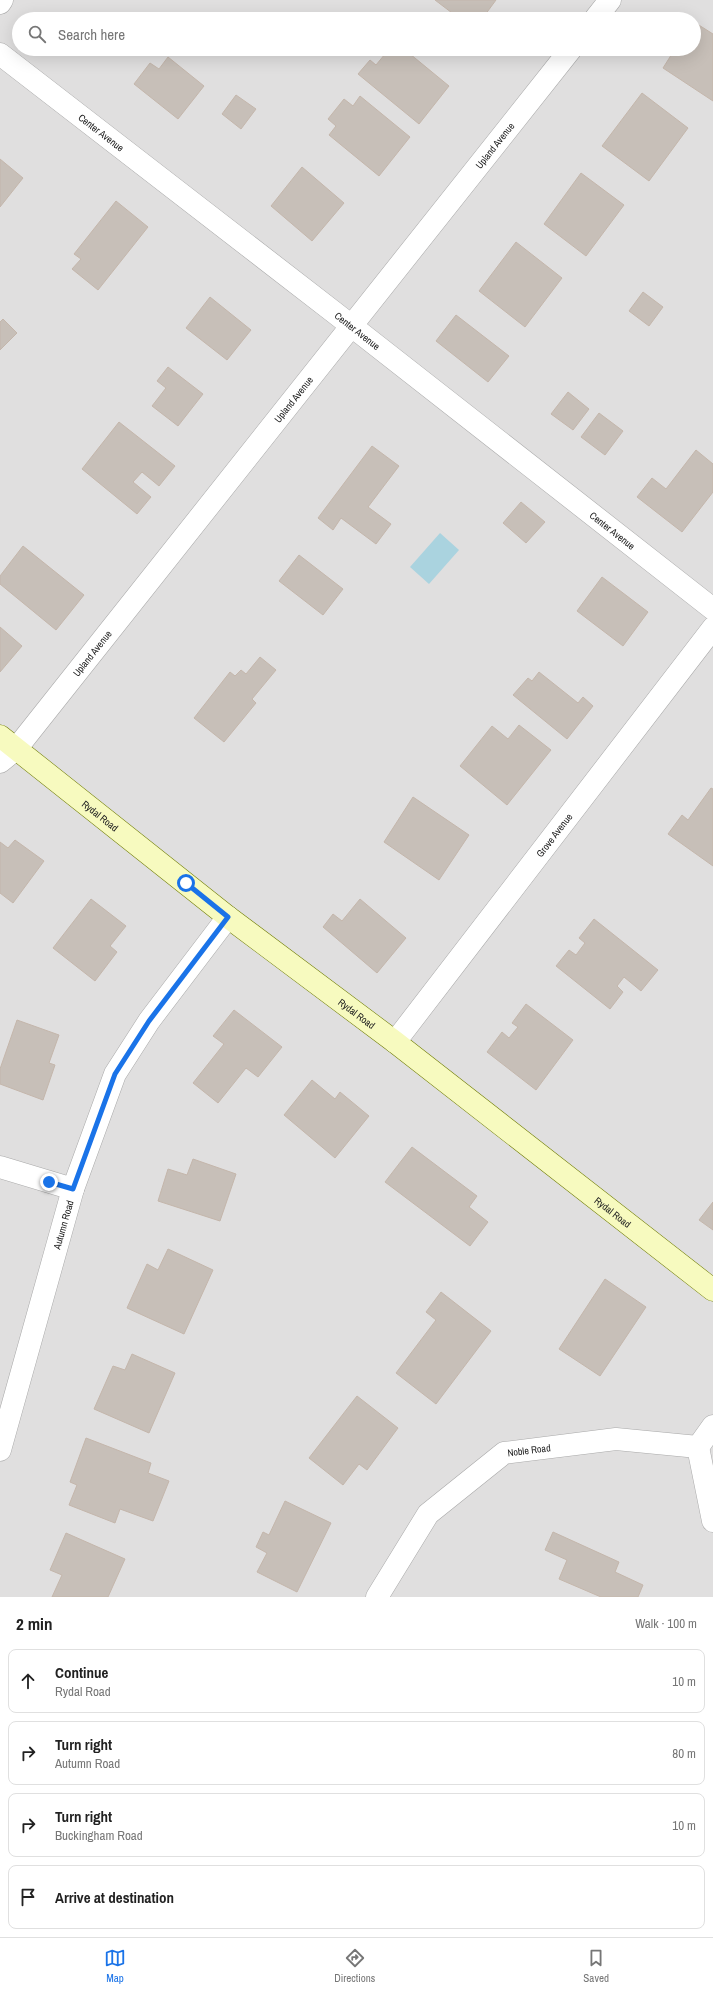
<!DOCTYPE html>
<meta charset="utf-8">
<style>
body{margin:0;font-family:"Archivo Narrow",sans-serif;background:#f2f2f2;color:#222}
.stop{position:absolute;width:12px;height:12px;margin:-9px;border:3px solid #1a73e8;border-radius:50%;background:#fff}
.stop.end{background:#1a73e8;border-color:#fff;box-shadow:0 1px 4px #0008}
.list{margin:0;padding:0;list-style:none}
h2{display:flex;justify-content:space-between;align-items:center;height:52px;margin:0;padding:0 16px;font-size:17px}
h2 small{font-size:13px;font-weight:400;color:#767676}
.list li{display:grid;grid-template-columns:26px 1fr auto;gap:12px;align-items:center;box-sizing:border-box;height:64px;margin:0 8px 8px;padding:0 8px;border:1px solid #e0e0e0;border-radius:8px}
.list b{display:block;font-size:15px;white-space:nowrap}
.list p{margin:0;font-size:13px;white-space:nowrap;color:#767676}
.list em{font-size:13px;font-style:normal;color:#767676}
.icon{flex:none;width:22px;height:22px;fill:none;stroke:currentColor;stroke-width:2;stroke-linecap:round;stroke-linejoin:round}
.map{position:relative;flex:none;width:713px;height:1597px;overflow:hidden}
.search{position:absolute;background:#fff;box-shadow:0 4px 16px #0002;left:12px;right:12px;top:12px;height:44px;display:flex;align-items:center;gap:10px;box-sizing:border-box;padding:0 14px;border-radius:22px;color:#767676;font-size:15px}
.sheet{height:340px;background:#fff}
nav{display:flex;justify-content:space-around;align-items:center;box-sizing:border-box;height:56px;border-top:1px solid #e0e0e0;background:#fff;font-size:11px;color:#767676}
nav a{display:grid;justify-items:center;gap:2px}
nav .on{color:#1a73e8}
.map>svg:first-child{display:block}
</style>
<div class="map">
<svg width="713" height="1597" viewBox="0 0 713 1597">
<rect width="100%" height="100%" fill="#f2efe9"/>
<path fill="#e0dfdf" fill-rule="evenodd" d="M 0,0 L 713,0 L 713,1597 L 0,1597 ZM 19,19 L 694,19 L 694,49 L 19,49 Z"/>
<path fill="#aad3df" d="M 440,533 L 459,550 L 429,584 L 410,567 Z"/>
<g fill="#c7bfb8" stroke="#c4b6ab">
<path d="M 435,0 L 496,0 L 482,19 L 460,19 Z"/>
<path d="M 694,22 L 713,34 L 713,101 L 663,68 L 675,49 L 694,49 Z"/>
<path d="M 131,49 L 142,49 L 139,54 Z"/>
<path d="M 378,49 L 404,49 L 449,86 L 419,124 L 358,74 L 370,60 L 376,65 L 385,54 Z"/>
<path d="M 168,57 L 204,86 L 178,119 L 134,84 L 150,63 L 159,69 Z"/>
<path d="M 642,93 L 688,128 L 649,181 L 602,146 Z"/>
<path d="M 236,95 L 256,109 L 241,129 L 222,114 Z"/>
<path d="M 360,96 L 410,137 L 379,176 L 329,135 L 336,126 L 328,119 L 344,99 L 353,106 Z"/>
<path d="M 0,159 L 23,178 L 0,207 Z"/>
<path d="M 302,167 L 344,203 L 312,241 L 271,206 Z"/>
<path d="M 581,173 L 624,205 L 586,256 L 544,224 Z"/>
<path d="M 116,201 L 148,227 L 98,290 L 72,269 L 81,259 L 74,254 Z"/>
<path d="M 516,242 L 562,278 L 525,327 L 479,291 Z"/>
<path d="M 643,292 L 663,307 L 649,326 L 629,311 Z"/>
<path d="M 210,297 L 251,330 L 227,360 L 186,328 Z"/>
<path d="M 456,315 L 509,356 L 488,382 L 436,341 Z"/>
<path d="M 3,319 L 17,333 L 0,350 L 0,322 Z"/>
<path d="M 168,367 L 203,394 L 178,426 L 152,406 L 166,388 L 157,381 Z"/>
<path d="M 568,392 L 589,409 L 573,430 L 551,414 Z"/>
<path d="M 599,413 L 623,431 L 605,455 L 581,437 Z"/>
<path d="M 119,422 L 175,466 L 159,486 L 142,472 L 133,482 L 151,497 L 137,514 L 82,469 Z"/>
<path d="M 372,446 L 399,466 L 368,507 L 391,524 L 376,544 L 341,518 L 333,530 L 318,518 Z"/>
<path d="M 696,450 L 713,464 L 713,492 L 682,532 L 637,497 L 652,478 L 666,489 Z"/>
<path d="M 521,502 L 545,522 L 526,543 L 503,523 Z"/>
<path d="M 23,546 L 84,595 L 56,630 L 0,584 L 0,576 Z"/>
<path d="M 299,555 L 343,589 L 323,615 L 279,581 Z"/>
<path d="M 602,577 L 648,612 L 623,646 L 577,611 Z"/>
<path d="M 0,627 L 22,646 L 0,672 Z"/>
<path d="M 260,657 L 276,670 L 252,699 L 256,703 L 224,742 L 194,718 L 230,672 L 235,676 L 241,670 L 246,674 Z"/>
<path d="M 539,672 L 578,703 L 583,697 L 593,706 L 567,739 L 513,695 L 528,678 L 532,681 Z"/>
<path d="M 519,725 L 551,750 L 507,805 L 460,766 L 492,726 L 508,739 Z"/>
<path d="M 711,788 L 713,789 L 713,866 L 668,834 L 682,815 L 688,820 Z"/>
<path d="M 413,797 L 469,835 L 439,880 L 384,842 Z"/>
<path d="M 15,840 L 44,861 L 13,903 L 0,893 L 0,842 L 8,848 Z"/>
<path d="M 91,899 L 126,926 L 110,946 L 117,952 L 95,981 L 53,948 Z"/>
<path d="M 360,899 L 406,938 L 377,973 L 323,927 L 333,914 L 342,921 Z"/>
<path d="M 594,919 L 658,970 L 641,991 L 624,977 L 617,986 L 623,992 L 610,1009 L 556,966 L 569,950 L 576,955 L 585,943 L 579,938 Z"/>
<path d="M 526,1004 L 573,1040 L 536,1090 L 487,1052 L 502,1032 L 509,1038 L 518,1027 L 512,1023 Z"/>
<path d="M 234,1010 L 282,1047 L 258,1077 L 246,1068 L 218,1103 L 193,1083 L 224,1044 L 213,1036 Z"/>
<path d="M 17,1020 L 59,1035 L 49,1063 L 55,1065 L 43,1100 L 0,1084 L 0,1069 Z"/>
<path d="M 312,1080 L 335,1099 L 340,1092 L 369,1116 L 335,1158 L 284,1115 Z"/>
<path d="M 412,1147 L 477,1196 L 469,1207 L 488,1222 L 470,1246 L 385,1182 Z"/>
<path d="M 193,1159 L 236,1174 L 220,1221 L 158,1201 L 168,1169 L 187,1175 Z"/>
<path d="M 713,1202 L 713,1230 L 699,1220 Z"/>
<path d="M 168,1249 L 213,1270 L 184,1334 L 127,1308 L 147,1264 L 158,1270 Z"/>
<path d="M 605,1279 L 646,1307 L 600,1376 L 559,1349 Z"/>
<path d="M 441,1292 L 491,1331 L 436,1404 L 396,1373 L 436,1320 L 426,1312 Z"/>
<path d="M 132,1354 L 175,1373 L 149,1433 L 94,1409 L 113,1366 L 125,1370 Z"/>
<path d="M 357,1396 L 398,1428 L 367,1470 L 359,1464 L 343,1485 L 309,1458 Z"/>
<path d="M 86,1438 L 151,1463 L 148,1473 L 169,1481 L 153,1521 L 120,1509 L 115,1523 L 69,1505 L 77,1485 L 70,1482 Z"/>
<path d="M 285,1501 L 331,1523 L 297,1592 L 257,1572 L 267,1553 L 256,1547 L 263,1532 L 269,1535 Z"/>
<path d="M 553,1532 L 619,1562 L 615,1572 L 643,1585 L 638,1597 L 601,1597 L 559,1579 L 567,1560 L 545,1550 Z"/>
<path d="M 66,1533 L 125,1559 L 108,1597 L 52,1597 L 62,1575 L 50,1570 Z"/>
</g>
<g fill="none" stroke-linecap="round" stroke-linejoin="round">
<g stroke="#a9a9a9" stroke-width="23">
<g id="street">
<path d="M 0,3 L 2,0"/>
<path d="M 595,19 L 610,0"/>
<path id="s1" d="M 0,54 L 335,313 L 713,609"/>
<path id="s2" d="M 0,762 L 16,749 L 571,49"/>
<path id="s3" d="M 395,1042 L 713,628"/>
<path d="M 0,1167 L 73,1189"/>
<path d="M 698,1447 L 713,1521"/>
<path id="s4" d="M 0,1450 L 73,1189 L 115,1074 L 149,1021 L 228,917"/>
<path id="s5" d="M 377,1597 L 428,1514 L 504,1453 L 616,1439 L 698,1447 L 713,1426"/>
</g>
</g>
<g stroke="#707d05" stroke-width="23">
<g id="secondary">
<path id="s6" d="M 0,736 L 228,917 L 395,1042 L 713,1290"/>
</g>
</g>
<use href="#street" stroke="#fff" stroke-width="22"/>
<use href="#secondary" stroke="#f7fabf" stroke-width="22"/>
</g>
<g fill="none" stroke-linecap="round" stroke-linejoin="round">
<path stroke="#1a73e8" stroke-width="5" d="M 49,1182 L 73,1189 L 115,1074 L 149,1021 L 228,917 L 186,883"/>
</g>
<g text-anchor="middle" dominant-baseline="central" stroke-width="3" stroke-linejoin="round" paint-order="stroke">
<g font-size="10" fill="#222" stroke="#fff">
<text stroke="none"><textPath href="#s1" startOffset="128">Center Avenue</textPath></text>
<text stroke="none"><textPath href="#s2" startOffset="791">Upland Avenue</textPath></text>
<text stroke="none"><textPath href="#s1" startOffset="452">Center Avenue</textPath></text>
<text stroke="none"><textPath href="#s2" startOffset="467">Upland Avenue</textPath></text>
<text stroke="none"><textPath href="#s1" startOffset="776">Center Avenue</textPath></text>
<text stroke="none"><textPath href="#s2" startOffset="143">Upland Avenue</textPath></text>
<text stroke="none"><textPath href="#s6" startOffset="128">Rydal Road</textPath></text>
<text stroke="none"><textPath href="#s3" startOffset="261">Grove Avenue</textPath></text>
<text stroke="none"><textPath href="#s6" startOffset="452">Rydal Road</textPath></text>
<text stroke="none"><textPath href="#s6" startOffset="776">Rydal Road</textPath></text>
<text stroke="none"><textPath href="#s4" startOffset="234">Autumn Road</textPath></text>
<text stroke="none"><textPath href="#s5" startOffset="220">Noble Road</textPath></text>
</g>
</g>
</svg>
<div class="stop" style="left:186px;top:883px"></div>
<div class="stop end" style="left:49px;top:1182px"></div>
<div class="search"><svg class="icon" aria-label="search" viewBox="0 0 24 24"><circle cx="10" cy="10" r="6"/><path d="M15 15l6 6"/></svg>Search here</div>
</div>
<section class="sheet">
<h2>2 min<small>Walk · 100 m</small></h2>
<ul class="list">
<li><svg class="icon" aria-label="ahead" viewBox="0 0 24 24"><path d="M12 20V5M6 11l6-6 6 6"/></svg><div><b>Continue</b><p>Rydal Road</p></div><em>10 m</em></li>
<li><svg class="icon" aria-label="right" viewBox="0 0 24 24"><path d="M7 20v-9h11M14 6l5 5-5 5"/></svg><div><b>Turn right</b><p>Autumn Road</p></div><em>80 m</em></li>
<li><svg class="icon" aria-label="right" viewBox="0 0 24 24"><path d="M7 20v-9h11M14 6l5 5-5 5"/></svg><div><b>Turn right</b><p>Buckingham Road</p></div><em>10 m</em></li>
<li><svg class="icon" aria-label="arrive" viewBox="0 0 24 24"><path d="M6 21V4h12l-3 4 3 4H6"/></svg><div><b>Arrive at destination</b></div></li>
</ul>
</section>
<nav>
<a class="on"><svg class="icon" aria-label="map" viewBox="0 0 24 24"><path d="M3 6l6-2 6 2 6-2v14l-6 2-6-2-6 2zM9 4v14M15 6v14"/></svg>Map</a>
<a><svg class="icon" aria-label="directions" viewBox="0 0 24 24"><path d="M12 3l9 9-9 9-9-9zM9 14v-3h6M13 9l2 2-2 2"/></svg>Directions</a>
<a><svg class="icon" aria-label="saved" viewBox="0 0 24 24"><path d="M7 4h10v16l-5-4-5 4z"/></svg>Saved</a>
</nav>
